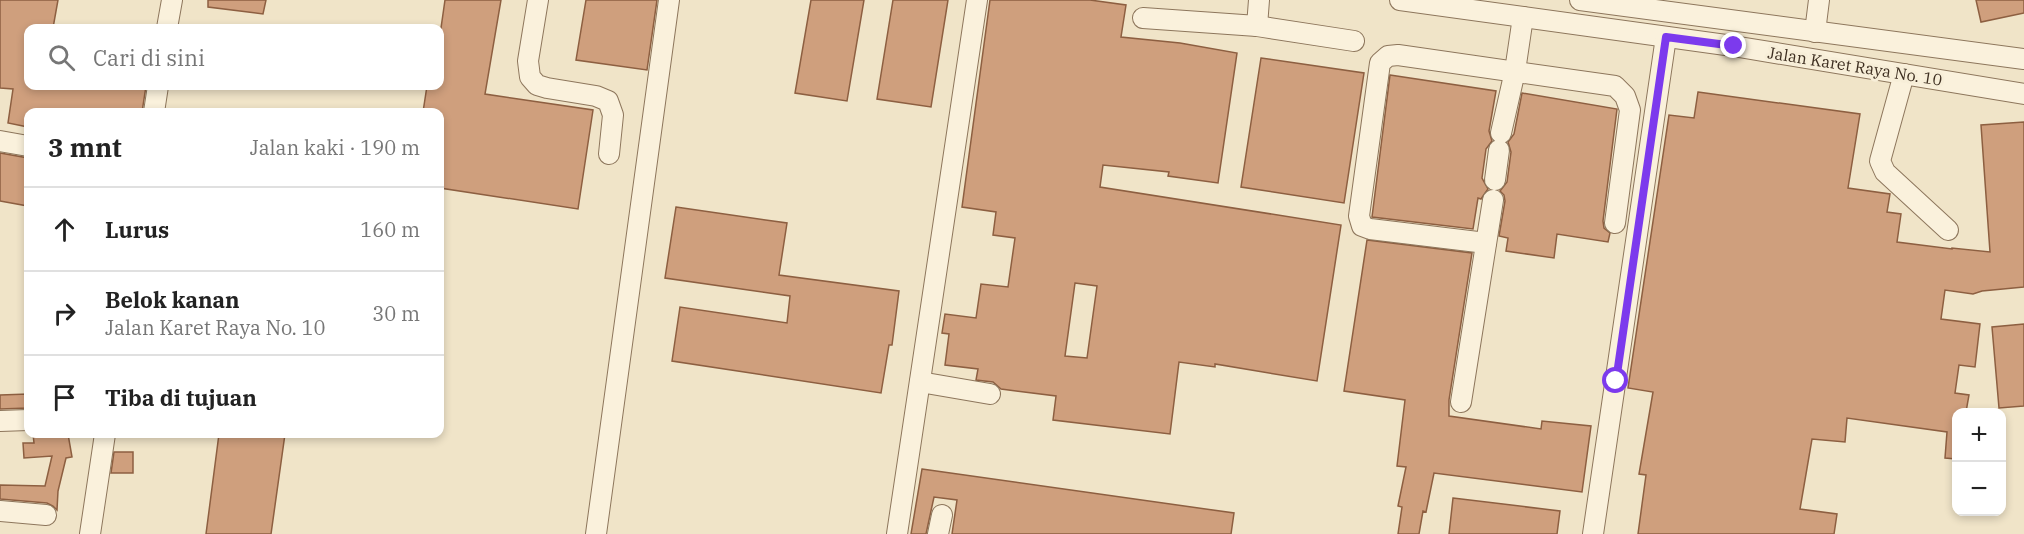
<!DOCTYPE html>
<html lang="id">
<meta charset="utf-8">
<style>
body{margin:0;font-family:"IBM Plex Serif",serif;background:#f6f6f6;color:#222}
.controls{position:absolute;right:18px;bottom:18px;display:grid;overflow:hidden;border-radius:12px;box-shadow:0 3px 9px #0003}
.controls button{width:54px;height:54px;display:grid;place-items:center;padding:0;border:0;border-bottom:2px solid #e0e0e0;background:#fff;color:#222;font:30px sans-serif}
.stop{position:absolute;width:18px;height:18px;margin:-14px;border:4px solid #7c3aed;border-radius:50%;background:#fff}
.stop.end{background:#7c3aed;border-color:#fff;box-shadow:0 2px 6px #0008}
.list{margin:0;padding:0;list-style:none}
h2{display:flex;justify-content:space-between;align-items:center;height:78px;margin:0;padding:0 24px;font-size:26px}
h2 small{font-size:20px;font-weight:400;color:#767676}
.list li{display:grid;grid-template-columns:39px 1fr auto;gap:18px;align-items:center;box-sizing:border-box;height:84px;padding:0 24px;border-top:2px solid #e0e0e0}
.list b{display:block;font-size:22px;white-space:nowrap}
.list p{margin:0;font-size:20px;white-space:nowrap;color:#767676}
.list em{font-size:20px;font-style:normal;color:#767676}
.icon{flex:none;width:33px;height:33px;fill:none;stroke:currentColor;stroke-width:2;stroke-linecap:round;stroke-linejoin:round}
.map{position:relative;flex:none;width:2024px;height:534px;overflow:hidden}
.search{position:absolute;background:#fff;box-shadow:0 3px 9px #0003;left:24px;top:24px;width:420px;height:66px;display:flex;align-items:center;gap:15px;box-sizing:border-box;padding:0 21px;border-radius:12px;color:#767676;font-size:22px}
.panel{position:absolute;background:#fff;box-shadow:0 3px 9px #0003;left:24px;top:108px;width:420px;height:330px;border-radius:12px}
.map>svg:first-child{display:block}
</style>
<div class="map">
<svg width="2024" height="534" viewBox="0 0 2024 534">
<rect width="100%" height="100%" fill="#f0e4c8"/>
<g fill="#cf9f7d" stroke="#8d5f41" stroke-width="1.5" fill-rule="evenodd">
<path d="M 0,0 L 58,0 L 53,28 L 28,28 L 28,86 L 146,86 L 142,112 L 28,112 L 28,127 L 8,123 L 13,89 L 0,88 Z"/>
<path d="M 208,0 L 266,0 L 263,14 L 208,7 Z"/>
<path d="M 445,0 L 501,0 L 485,94 L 593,110 L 578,209 L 440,188 L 440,112 L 423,112 L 427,86 L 440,86 L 440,35 Z"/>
<path d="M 586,0 L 657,0 L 647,70 L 576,60 Z"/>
<path d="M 811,0 L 864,0 L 847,101 L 795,93 Z"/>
<path d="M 893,0 L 948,0 L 931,107 L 877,99 Z"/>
<path d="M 990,0 L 1090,0 L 1126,5 L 1121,37 L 1180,43 L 1237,53 L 1218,183 L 1168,176 L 1169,172 L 1103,165 L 1100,187 L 1341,225 L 1317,381 L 1215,364 L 1215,367 L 1179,362 L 1170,434 L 1053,420 L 1056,396 L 1001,389 L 993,382 L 976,380 L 978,369 L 945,365 L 949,334 L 942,333 L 945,314 L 976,318 L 981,284 L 1008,287 L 1015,238 L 993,235 L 996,212 L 962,207 ZM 1075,283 L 1097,286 L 1087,358 L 1065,356 Z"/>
<path d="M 1976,0 L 2024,0 L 2024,13 L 1981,22 Z"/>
<path d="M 1261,58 L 1364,73 L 1344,203 L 1241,187 Z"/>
<path d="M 1390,75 L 1496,91 L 1489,131 L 1492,141 L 1486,149 L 1482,178 L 1488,189 L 1481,199 L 1478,198 L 1473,229 L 1372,217 Z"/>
<path d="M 1698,92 L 1860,114 L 1848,188 L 1890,194 L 1887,212 L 1901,214 L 1897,242 L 1952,249 L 1952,248 L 1990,252 L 1981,125 L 2024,122 L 2024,287 L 1982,291 L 1973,294 L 1945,290 L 1941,319 L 1980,324 L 1975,367 L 1959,365 L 1955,393 L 1969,395 L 1966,412 L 1956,412 L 1956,459 L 1945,458 L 1947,432 L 1847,418 L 1845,442 L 1812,439 L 1800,509 L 1837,514 L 1834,534 L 1638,534 L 1646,475 L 1639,474 L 1653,392 L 1628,388 L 1669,115 L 1694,118 Z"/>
<path d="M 1522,93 L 1617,109 L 1603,221 L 1604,228 L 1610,233 L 1608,242 L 1557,234 L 1554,258 L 1506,251 L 1508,238 L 1499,236 L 1505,201 L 1504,195 L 1500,191 L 1507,182 L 1511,152 L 1508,142 L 1514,134 Z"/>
<path d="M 0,153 L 28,158 L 28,206 L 0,201 Z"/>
<path d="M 676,207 L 787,223 L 779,275 L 899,291 L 892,345 L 889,345 L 881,393 L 672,361 L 680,307 L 787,323 L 790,296 L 665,278 Z"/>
<path d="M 1367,240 L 1472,253 L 1449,400 L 1449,416 L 1541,429 L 1542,421 L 1591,426 L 1582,492 L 1434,473 L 1426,512 L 1423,511 L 1419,534 L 1398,534 L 1402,507 L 1398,506 L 1406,467 L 1397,466 L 1405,400 L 1344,391 Z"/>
<path d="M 2024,324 L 2024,406 L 1999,408 L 1992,327 Z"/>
<path d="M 28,394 L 28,408 L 0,409 L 0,395 Z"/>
<path d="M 33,434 L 68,434 L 72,457 L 66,458 L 58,491 L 57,510 L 53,506 L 47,503 L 0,499 L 0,485 L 45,486 L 52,456 L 24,458 L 23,443 L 34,443 Z"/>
<path d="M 219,434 L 285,434 L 271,534 L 206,534 Z"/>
<path d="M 114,452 L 133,452 L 133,473 L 111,473 Z"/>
<path d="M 922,469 L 1234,513 L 1231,534 L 952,534 L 957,500 L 934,497 L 926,534 L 911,534 Z"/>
<path d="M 1453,498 L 1560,511 L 1557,534 L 1449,534 Z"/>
</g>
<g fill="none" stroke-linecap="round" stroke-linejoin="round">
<g stroke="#8d765c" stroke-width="22">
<g id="minor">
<path d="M 538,0 L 528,61 L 530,77 L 537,85 L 547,88 L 596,96 L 608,101 L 613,115 L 609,154"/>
<path d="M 1400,0 L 1733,46 L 2024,94"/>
<path d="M 1580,0 L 2024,59"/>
<path d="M 1143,18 L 1257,26 L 1259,0"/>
<path d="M 1257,26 L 1354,41"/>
<path d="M 167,28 L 172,0"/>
<path d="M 1815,32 L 1819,0"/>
<path d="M 1904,74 L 1880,161 L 1885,172 L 1948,230"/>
<path d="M 154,112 L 158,86"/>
<path d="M 1501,133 L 1515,71 L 1523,17"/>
<path d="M 0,141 L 28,146"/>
<path d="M 1495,180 L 1499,150"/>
<path d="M 1486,243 L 1370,229 L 1362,226 L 1359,216 L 1380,63 L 1388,56 L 1398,55 L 1615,86 L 1625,96 L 1630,110 L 1615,223"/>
<path d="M 920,382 L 990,394"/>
<path d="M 1461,402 L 1493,200"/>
<path d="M 0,421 L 28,420"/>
<path d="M 0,511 L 46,515"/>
<path d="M 90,534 L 105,434"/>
<path d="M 596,534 L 669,0"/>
<path d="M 897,534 L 977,0"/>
<path d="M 938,534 L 942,515"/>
<path d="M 1593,534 L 1666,37"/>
</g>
</g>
<use href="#minor" stroke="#faf1dc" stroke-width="20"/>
</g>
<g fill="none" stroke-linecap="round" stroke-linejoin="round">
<path stroke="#7c3aed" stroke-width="8" d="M 1616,381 L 1666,37 L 1734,46"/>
</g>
<g text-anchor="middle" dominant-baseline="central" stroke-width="6" stroke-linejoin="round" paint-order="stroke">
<g font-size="16" fill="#3d2e20" stroke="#f7eed8">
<text transform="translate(1855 66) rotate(9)">Jalan Karet Raya No. 10</text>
</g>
</g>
</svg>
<div class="controls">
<button>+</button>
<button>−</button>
</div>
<div class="stop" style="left:1616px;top:381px"></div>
<div class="stop end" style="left:1734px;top:46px"></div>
<div class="search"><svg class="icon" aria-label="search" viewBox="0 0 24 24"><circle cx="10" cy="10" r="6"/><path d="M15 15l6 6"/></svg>Cari di sini</div>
<section class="panel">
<h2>3 mnt<small>Jalan kaki · 190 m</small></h2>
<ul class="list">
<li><svg class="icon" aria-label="ahead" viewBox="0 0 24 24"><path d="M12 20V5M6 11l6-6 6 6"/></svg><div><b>Lurus</b></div><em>160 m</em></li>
<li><svg class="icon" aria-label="right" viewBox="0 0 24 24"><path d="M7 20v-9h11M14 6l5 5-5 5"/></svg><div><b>Belok kanan</b><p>Jalan Karet Raya No. 10</p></div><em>30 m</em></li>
<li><svg class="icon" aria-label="arrive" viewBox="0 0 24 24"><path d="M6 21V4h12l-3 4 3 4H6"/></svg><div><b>Tiba di tujuan</b></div></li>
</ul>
</section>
</div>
